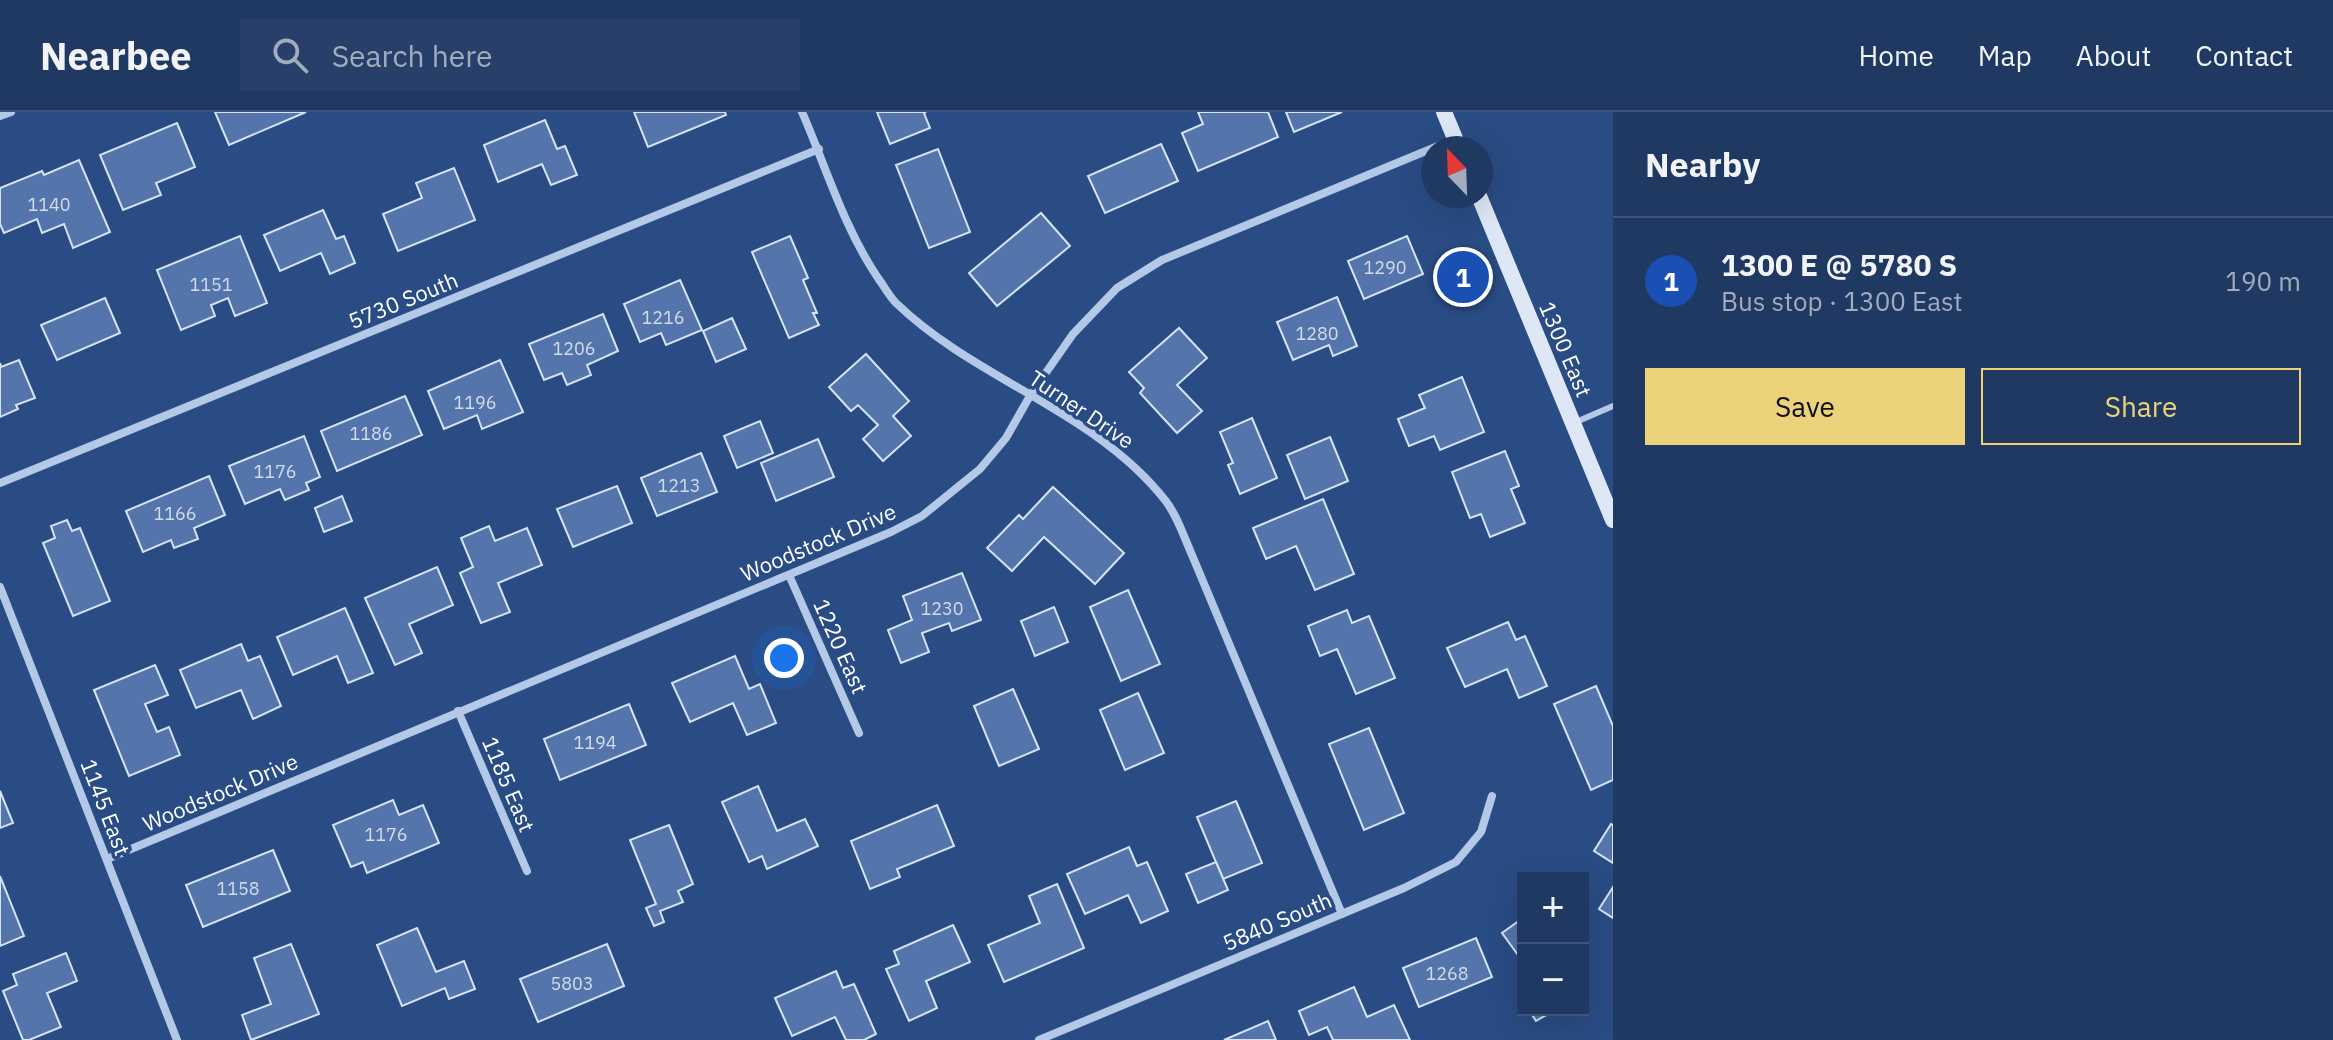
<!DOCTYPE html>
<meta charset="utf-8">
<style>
body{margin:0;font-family:"IBM Plex Sans",sans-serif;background:#284069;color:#f1f3f6}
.controls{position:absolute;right:24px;bottom:24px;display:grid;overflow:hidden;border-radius:0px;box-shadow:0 8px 32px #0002}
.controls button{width:72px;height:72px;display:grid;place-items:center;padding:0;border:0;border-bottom:2px solid #3d5378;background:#203963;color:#f1f3f6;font:40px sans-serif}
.compass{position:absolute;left:1421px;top:24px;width:72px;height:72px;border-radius:50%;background:#203963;box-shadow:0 8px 32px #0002;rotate:337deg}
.you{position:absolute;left:784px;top:546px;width:28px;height:28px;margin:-20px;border:6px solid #fff;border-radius:50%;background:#1a73e8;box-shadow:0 0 0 12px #1a73e833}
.badge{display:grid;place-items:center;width:52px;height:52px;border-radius:50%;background:#edd27c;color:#fff;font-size:26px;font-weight:700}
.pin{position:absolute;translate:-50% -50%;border:4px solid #fff;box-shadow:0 2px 8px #0006}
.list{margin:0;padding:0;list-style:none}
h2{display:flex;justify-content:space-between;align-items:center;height:104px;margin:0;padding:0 32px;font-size:34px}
h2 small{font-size:26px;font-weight:400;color:#a2acbe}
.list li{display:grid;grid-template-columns:52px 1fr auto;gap:24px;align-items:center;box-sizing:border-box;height:128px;padding:0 32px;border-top:2px solid #3d5378}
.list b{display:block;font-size:30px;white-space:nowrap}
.list p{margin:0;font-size:26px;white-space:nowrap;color:#a2acbe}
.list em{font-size:26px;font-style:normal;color:#a2acbe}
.actions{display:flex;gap:16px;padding:24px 32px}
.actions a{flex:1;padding:18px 0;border:2px solid #edd27c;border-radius:0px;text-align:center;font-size:28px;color:#edd27c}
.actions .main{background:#edd27c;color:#111}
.icon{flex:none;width:44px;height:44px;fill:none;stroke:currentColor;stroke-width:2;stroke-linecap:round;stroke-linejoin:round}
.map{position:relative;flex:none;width:1613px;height:928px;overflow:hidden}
header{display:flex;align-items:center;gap:48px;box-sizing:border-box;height:112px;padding:0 40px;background:#203963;border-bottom:2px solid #3d5378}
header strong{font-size:38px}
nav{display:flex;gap:44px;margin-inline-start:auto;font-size:28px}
.search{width:560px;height:72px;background:#284069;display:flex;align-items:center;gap:20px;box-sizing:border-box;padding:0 28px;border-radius:0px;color:#a2acbe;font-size:30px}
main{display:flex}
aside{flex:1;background:#203963}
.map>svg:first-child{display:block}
</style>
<header>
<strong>Nearbee</strong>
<div class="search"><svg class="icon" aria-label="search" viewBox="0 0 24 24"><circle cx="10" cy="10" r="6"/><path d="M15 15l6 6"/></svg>Search here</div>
<nav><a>Home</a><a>Map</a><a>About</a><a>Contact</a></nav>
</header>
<main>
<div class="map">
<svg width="1613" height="928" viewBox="0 0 1613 928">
<rect width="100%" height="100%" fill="#2a4c84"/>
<g fill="#5375ab" stroke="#d7e3f5" stroke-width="2">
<path d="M 215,0 L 306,0 L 229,33 Z"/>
<path d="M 634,0 L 725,0 L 726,3 L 648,35 Z"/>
<path d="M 877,0 L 926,0 L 924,1 L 930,16 L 890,32 Z"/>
<path d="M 1198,0 L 1268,0 L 1278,25 L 1198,59 L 1182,21 L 1203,12 Z"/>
<path d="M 1286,0 L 1342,0 L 1294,20 Z"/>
<path d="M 545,8 L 557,37 L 565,34 L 577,63 L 551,73 L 542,52 L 498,70 L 484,33 Z"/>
<path d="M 177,11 L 195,55 L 156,71 L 161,83 L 123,98 L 100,43 Z"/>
<path d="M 1161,32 L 1178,69 L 1105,101 L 1088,64 Z"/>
<path d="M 938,37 L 970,120 L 929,136 L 896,53 Z"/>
<path d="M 79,48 L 110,120 L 73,136 L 64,112 L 42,121 L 37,107 L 4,121 L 0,112 L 0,76 L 42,59 L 44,63 Z"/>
<path d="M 454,56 L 475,108 L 398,139 L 383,102 L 422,86 L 416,71 Z"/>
<path d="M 323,98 L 336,127 L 344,124 L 355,151 L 330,162 L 321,141 L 280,159 L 264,123 Z"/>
<path d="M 1041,101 L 1070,134 L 997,194 L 969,161 Z"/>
<path d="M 240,124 L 267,191 L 235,204 L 228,186 L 211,193 L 215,204 L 181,218 L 157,158 Z"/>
<path d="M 790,124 L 808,166 L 803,168 L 817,201 L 813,201 L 819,213 L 789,226 L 752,140 Z"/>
<path d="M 1407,124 L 1423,162 L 1364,187 L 1348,149 Z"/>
<path d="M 680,168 L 702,218 L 666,233 L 661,221 L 640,230 L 624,192 Z"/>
<path d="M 1337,185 L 1357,234 L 1333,244 L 1329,233 L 1293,248 L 1277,210 Z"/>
<path d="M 105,186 L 120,221 L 57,248 L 41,213 Z"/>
<path d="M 603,202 L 618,239 L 587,253 L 591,263 L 567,273 L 562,261 L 544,268 L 529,232 Z"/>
<path d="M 732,206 L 746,237 L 716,250 L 703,219 Z"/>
<path d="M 1179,216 L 1207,246 L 1177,273 L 1202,299 L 1177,321 L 1140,281 L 1144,276 L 1129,260 Z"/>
<path d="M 866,242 L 909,289 L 893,304 L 911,324 L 883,349 L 863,327 L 878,313 L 858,293 L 851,299 L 829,275 Z"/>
<path d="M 19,248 L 35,286 L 16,293 L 18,297 L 0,305 L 0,251 L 1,255 Z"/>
<path d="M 500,248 L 523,300 L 482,317 L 477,303 L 444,317 L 428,279 Z"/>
<path d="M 1462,265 L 1484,320 L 1440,338 L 1434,324 L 1409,334 L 1398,307 L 1425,296 L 1419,283 Z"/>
<path d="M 405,284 L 422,323 L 337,359 L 321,319 Z"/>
<path d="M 1252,306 L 1277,366 L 1240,382 L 1228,353 L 1233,351 L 1220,320 Z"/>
<path d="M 760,309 L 773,341 L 737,356 L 724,324 Z"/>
<path d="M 304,324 L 320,365 L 306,371 L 309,378 L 285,388 L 280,377 L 245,392 L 229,354 Z"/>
<path d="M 1330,325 L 1348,369 L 1305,387 L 1287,343 Z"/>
<path d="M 818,327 L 834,365 L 776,389 L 761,351 Z"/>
<path d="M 1505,339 L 1519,374 L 1511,377 L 1525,411 L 1490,425 L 1481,402 L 1470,406 L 1452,360 Z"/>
<path d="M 701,341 L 717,380 L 657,404 L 641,366 Z"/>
<path d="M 209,364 L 225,403 L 194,416 L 198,427 L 174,436 L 171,428 L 143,440 L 126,399 Z"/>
<path d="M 617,374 L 632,411 L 573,435 L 557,397 Z"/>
<path d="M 1053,375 L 1124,441 L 1095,472 L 1044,425 L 1012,459 L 987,436 L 1019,403 L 1023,407 Z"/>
<path d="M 342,384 L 352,409 L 324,420 L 315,396 Z"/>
<path d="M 1323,387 L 1354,462 L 1315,478 L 1296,434 L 1266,447 L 1253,416 Z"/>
<path d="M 67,408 L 72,419 L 80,416 L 110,489 L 73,504 L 43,431 L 55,426 L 51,414 Z"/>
<path d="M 489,414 L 495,429 L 527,416 L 542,453 L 498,471 L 510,500 L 481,511 L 460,461 L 473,455 L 461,426 Z"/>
<path d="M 437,455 L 453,493 L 409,512 L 422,541 L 395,553 L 365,486 Z"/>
<path d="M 962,461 L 981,508 L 952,519 L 949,511 L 922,521 L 929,540 L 901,551 L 888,518 L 912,508 L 903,484 Z"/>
<path d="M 1128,478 L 1160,552 L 1121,569 L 1090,495 Z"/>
<path d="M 1054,495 L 1068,530 L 1035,544 L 1021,509 Z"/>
<path d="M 345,496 L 373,561 L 348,571 L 337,544 L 293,563 L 277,525 Z"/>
<path d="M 1347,498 L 1352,511 L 1369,504 L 1395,566 L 1356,582 L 1337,537 L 1320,544 L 1308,514 Z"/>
<path d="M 1508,510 L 1516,528 L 1525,524 L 1547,574 L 1519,586 L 1507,557 L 1465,575 L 1447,536 Z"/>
<path d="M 241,532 L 248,549 L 260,544 L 281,594 L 253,607 L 241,578 L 196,596 L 180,558 Z"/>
<path d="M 735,544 L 749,577 L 760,572 L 776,611 L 747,623 L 733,591 L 690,610 L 672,571 Z"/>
<path d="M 155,553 L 168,583 L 145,592 L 157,620 L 169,615 L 180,643 L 129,664 L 94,578 Z"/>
<path d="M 1596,574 L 1613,614 L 1613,668 L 1591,678 L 1554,592 Z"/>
<path d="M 1013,577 L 1039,637 L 999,654 L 974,594 Z"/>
<path d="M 1138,581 L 1164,641 L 1125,658 L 1100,598 Z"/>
<path d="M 629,592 L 646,633 L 560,668 L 544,627 Z"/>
<path d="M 1369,616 L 1404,701 L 1364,718 L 1329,632 Z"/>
<path d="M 758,674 L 777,719 L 805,707 L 818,734 L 767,757 L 762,744 L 749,750 L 722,690 Z"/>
<path d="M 0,679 L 13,711 L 0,716 Z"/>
<path d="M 393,688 L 399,703 L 423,693 L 439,731 L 367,761 L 363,750 L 351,755 L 333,713 Z"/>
<path d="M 1236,689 L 1262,751 L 1223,767 L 1197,705 Z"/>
<path d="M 937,693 L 954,734 L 897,757 L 900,765 L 870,777 L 851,729 Z"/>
<path d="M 1611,712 L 1613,713 L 1613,751 L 1594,739 Z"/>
<path d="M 669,713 L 693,772 L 678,779 L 683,790 L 660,799 L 664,810 L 654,814 L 646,796 L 656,792 L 630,728 Z"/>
<path d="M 1129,735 L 1137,754 L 1147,750 L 1168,799 L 1141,811 L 1128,783 L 1085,802 L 1067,762 Z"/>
<path d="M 273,738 L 290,779 L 203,815 L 186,773 Z"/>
<path d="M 1216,750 L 1228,778 L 1198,791 L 1186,762 Z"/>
<path d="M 0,764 L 24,824 L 0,834 Z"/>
<path d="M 1057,772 L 1084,836 L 1004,870 L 988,833 L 1040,811 L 1029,784 Z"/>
<path d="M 1613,775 L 1613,806 L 1599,797 Z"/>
<path d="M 1523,806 L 1523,850 L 1502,821 Z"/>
<path d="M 953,813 L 970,850 L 926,869 L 937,896 L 909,909 L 886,857 L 899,852 L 894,839 Z"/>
<path d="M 417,816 L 436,860 L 464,849 L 475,877 L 449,887 L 445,876 L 402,894 L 377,833 Z"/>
<path d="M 1476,826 L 1492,865 L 1419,895 L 1403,856 Z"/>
<path d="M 291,832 L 319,902 L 251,928 L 242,903 L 271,892 L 254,846 Z"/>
<path d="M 607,832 L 624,874 L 538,910 L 520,867 Z"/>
<path d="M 66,841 L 77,869 L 47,881 L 61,915 L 29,928 L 23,928 L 3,879 L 17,873 L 13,862 Z"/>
<path d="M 836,859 L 843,876 L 854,872 L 876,922 L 864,928 L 846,928 L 835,905 L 792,924 L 775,886 Z"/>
<path d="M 1354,875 L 1367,905 L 1394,893 L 1410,928 L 1333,928 L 1327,915 L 1309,923 L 1299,899 Z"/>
<path d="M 1529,898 L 1555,898 L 1536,909 Z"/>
<path d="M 1268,909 L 1276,928 L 1224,928 Z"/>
</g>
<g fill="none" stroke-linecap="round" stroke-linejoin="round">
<path stroke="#b4c8e7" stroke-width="6" d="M 1576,310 L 1613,294"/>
<g stroke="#b4c8e7" stroke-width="8">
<path d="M 802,0 C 826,55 844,116 878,166 C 884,174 889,184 896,191 C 977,269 1094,298 1165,388 C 1177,403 1184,425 1192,443 L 1342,802"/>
<path d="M 0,4 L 11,0"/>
<path d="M 0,371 L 819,37"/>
<path d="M 789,463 L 859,621"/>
<path d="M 0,475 L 177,928"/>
<path d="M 458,599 L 527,759"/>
<path d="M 107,747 L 891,420 L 922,404 L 980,357 L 1006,326 L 1031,282 L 1073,222 L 1117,176 L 1162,148 L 1455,27"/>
<path d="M 1039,928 L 1404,776 L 1456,750 L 1481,720 L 1492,684"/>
</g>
<g stroke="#dde7f6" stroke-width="16">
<path d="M 1444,0 L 1459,36"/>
<path d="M 1479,84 L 1613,408"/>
</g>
</g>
<g text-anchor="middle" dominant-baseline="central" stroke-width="7" stroke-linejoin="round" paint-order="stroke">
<g font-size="18" fill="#d4dcea">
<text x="49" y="92">1140</text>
<text x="1385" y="155">1290</text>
<text x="211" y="172">1151</text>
<text x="663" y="205">1216</text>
<text x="1317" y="221">1280</text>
<text x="574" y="236">1206</text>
<text x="475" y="290">1196</text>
<text x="371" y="321">1186</text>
<text x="275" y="359">1176</text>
<text x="679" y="373">1213</text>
<text x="175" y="401">1166</text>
<text x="942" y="496">1230</text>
<text x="595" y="630">1194</text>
<text x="386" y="722">1176</text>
<text x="238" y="776">1158</text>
<text x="1447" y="861">1268</text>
<text x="572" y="871">5803</text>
</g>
<g font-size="22" fill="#fff" stroke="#2a4c84">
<text transform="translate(403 188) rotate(-22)">5730 South</text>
<text transform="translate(1566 237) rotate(67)">1300 East</text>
<text transform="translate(1082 297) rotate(34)">Turner Drive</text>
<text transform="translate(818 430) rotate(-23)">Woodstock Drive</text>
<text transform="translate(841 534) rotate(66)">1220 East</text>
<text transform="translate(509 672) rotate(67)">1185 East</text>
<text transform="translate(220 680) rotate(-23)">Woodstock Drive</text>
<text transform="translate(106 695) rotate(69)">1145 East</text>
<text transform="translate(1277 809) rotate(-23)">5840 South</text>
</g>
</g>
</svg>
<div class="controls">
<button>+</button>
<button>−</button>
</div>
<svg class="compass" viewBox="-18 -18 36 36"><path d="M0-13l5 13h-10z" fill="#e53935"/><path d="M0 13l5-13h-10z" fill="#a2acbe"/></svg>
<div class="you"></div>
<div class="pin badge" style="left:1463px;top:165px;background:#1a4fb4">1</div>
</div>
<aside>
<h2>Nearby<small></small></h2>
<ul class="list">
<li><span class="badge" style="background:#1a4fb4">1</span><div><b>1300 E @ 5780 S</b><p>Bus stop · 1300 East</p></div><em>190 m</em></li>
</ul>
<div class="actions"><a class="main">Save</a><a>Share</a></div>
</aside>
</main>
